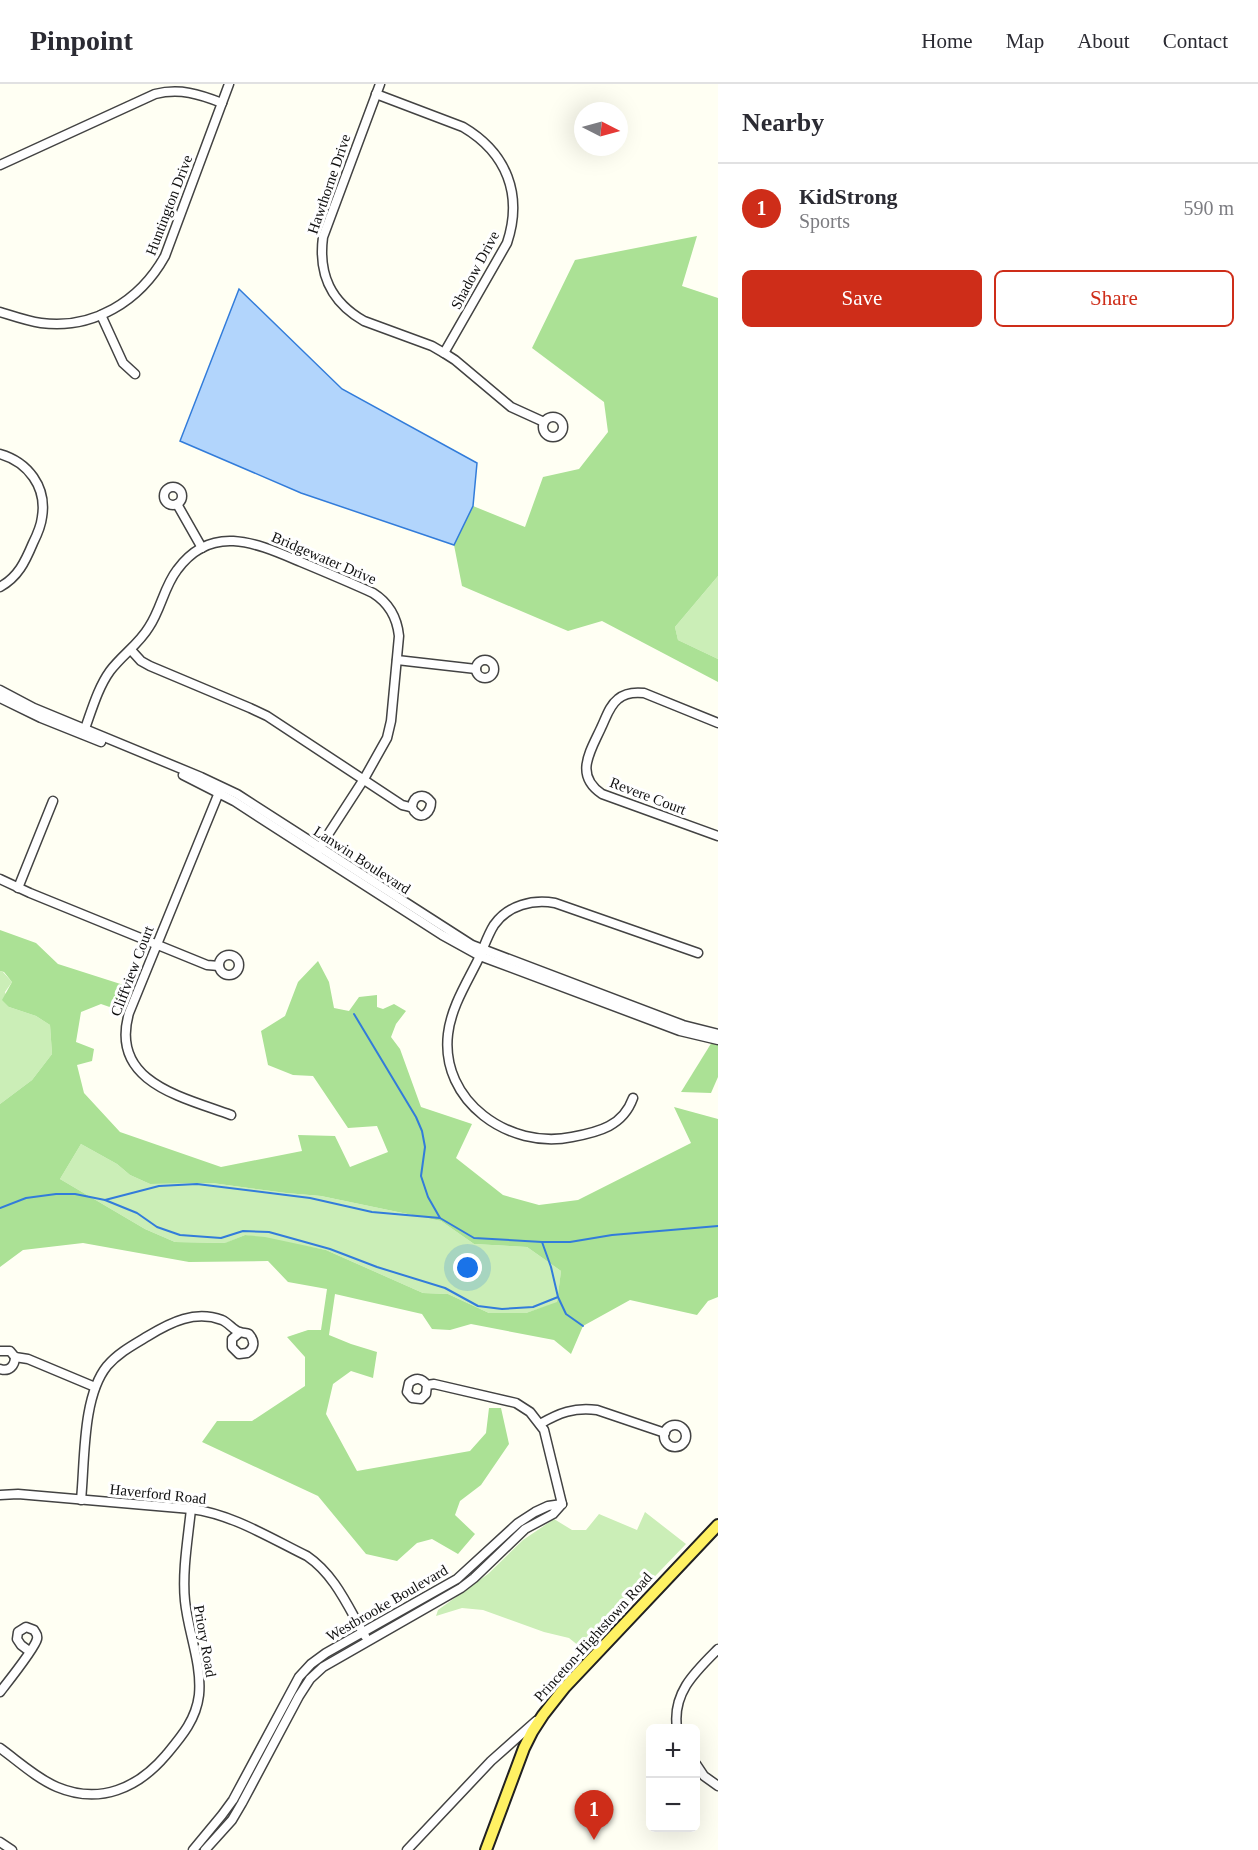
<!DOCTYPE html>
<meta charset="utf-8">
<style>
body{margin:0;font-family:"Times New Roman",serif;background:#f7f7f7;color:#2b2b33}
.controls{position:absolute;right:18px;bottom:18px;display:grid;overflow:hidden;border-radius:9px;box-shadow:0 6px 24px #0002}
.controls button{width:54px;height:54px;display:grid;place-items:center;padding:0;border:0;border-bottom:2px solid #e1e1e2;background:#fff;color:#2b2b33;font:30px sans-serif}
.compass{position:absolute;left:574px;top:18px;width:54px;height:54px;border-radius:50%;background:#fff;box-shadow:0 6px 24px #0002;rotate:96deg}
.you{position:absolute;left:468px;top:1184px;width:21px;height:21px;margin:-15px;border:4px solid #fff;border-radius:50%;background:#1a73e8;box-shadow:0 0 0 9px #1a73e833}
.badge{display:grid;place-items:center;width:39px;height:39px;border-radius:50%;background:#ce2d19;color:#fff;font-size:20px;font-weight:700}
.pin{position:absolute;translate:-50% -50px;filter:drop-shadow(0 2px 3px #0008)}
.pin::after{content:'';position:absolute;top:32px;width:21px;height:18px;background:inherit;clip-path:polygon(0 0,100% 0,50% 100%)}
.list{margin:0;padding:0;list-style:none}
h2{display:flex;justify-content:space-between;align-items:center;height:78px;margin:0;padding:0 24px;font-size:26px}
h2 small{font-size:20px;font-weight:400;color:#7c7c81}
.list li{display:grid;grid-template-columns:39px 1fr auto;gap:18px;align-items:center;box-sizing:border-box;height:90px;padding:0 24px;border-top:2px solid #e1e1e2}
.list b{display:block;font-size:22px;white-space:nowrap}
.list p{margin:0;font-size:20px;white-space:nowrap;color:#7c7c81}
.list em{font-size:20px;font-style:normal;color:#7c7c81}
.actions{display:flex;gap:12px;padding:18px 24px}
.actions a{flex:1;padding:14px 0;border:2px solid #ce2d19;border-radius:9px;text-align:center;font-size:21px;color:#ce2d19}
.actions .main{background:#ce2d19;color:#fff}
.map{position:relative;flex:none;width:718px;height:1766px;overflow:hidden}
header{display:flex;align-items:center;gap:36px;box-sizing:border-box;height:84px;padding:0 30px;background:#fff;border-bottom:2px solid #e1e1e2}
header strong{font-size:28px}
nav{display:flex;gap:33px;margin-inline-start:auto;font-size:21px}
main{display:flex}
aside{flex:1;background:#fff}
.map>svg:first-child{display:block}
</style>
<header>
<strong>Pinpoint</strong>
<nav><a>Home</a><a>Map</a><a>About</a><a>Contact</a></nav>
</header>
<main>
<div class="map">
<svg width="718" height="1766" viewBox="0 0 718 1766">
<rect width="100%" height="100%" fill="#fffff3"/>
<g fill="#cbeeb7">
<path d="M 718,492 L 718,575 L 678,556 L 675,543 Z"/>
<path d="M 0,887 L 3,888 L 12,898 L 5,908 L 9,923 L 36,932 L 50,941 L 52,970 L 32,996 L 0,1020 Z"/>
<path d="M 81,1060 L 117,1080 L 130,1091 L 150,1100 L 212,1099 L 286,1109 L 321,1112 L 441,1137 L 474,1160 L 527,1163 L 561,1187 L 557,1219 L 526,1229 L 489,1229 L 448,1210 L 423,1209 L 326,1166 L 245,1151 L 226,1159 L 175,1158 L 145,1145 L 60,1095 Z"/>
<path d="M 645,1428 L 686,1460 L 584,1566 L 569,1554 L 544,1548 L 483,1526 L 462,1524 L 436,1532 L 438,1526 L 488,1490 L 523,1456 L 554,1435 L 572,1446 L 586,1446 L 599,1430 L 637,1446 Z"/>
</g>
<g fill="#abe195" fill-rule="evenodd">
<path d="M 697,152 L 682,202 L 718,214 L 718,492 L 675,543 L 678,556 L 718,575 L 718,598 L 602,537 L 568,547 L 462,502 L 454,461 L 473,422 L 525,443 L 543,393 L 579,385 L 608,348 L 604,318 L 532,264 L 575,176 Z"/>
<path d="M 0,846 L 36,859 L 58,880 L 133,904 L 124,928 L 101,920 L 81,928 L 76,958 L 94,965 L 92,977 L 77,981 L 84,1009 L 120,1048 L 221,1083 L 302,1067 L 298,1051 L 335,1052 L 350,1083 L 388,1068 L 377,1042 L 348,1044 L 313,992 L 293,991 L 268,981 L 261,947 L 285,932 L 298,898 L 318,877 L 329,898 L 334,924 L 349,927 L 359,913 L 377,911 L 377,923 L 383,925 L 394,920 L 406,927 L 396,940 L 391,953 L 400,965 L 421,1023 L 472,1040 L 456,1074 L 503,1111 L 539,1121 L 578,1116 L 691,1059 L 674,1023 L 718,1035 L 718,1213 L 708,1217 L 697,1231 L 630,1216 L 583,1242 L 571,1270 L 554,1256 L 471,1240 L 450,1246 L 432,1245 L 422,1230 L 335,1210 L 329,1251 L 351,1260 L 377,1268 L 373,1294 L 351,1287 L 333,1300 L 326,1330 L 357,1387 L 470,1367 L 486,1349 L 489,1324 L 501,1324 L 509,1360 L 481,1401 L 460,1417 L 455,1431 L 475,1450 L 458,1470 L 432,1455 L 417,1459 L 397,1477 L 366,1470 L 318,1412 L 202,1358 L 217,1337 L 252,1337 L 305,1302 L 305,1273 L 287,1253 L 308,1246 L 321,1246 L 327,1205 L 288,1198 L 268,1177 L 189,1178 L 83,1159 L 23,1166 L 0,1183 L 0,1020 L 32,996 L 52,970 L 50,941 L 36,932 L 9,923 L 2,916 L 12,898 L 4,888 L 0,887 ZM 81,1060 L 117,1080 L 130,1091 L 150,1100 L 212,1099 L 286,1109 L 321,1112 L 441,1137 L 474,1160 L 527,1163 L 561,1187 L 557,1218 L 526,1229 L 489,1229 L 448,1210 L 423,1209 L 326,1166 L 265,1153 L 245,1151 L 225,1159 L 175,1158 L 145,1145 L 60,1095 Z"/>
<path d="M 712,958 L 718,959 L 718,993 L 711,1009 L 681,1008 Z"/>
</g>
<path fill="#b2d5fc" stroke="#327cda" stroke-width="1.5" d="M 239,205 L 342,305 L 477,379 L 473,422 L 454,461 L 301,409 L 180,357 Z"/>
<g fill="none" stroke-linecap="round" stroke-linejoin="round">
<g stroke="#327cda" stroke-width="2">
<path d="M 354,930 L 416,1033 L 422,1047 L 425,1063 L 421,1092 L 428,1113 L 440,1134"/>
<path d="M 105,1116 L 159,1102 L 197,1100 L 310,1114 L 372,1128 L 440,1134 L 474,1154 L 542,1158 L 570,1158 L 612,1151 L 718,1142"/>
<path d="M 0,1124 L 26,1114 L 56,1110 L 75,1110 L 105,1116 L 137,1129 L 157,1143 L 180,1151 L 221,1154 L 243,1147 L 269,1148 L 330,1165 L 377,1183 L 445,1204 L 478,1222 L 502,1225 L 533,1223 L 558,1213"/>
<path d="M 542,1158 L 551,1183 L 558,1213 L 566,1230 L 583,1242"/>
</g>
<g stroke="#434343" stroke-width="11">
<g id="minor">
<path d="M 380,0 L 323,153 C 318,191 331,218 364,237 L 432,262 L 444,269 L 455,276 L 511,323 L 544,338"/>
<path d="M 376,10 L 463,43 C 507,69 523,111 507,159 L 444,269"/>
<path d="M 0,81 L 155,10 C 180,4 199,10 222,19"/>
<path d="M 0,228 C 13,232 27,237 41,239 C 93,246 140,217 165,172 L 229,0"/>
<path d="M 101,231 L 123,279 L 135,290"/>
<circle cx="553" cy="343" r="10"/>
<path d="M 0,370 C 28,378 47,403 42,433 C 41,442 37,451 33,459 C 25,478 18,493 0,503"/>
<circle cx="173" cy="412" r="9"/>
<path d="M 177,420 L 202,464"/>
<path d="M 131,566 L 141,577 L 150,582 L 250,624 L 267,632 L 402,721 C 405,722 409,722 412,724 C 414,725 413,727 415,728 C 423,737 431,727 431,718 C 424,708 413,711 412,723"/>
<circle cx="485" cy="585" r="9"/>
<path d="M 397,576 L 476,585"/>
<path d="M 0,606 L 34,624 L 201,693 L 237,710 L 472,861 L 683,941 L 718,950"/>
<path d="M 0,614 L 41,634 L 101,658"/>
<path d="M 718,639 L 644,609 C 635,608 625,609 618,615 C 609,622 606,634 601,644 C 590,668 574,691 602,710 L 718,752"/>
<path d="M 83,650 C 91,629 97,605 110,587 C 122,571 139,560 149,543 C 161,525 164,503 177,486 C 212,438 258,460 301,478 C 325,488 349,498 373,509 C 389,519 397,533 399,552 L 391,637 L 387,654 L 364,695 L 318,766"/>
<path d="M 183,691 L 234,717 L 442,851 L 480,872 L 680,947 L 718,956"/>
<path d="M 220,706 L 129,929 C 109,998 182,1013 231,1031"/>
<path d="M 0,795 L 30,809 L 207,881 L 219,882"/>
<path d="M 18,804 L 53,717"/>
<circle cx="229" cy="881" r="10"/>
<path d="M 633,1014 C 623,1042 599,1048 572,1053 C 509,1066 440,1017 448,950 C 451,924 466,900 477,878 C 483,866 487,852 494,841 C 508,821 533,815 555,819 L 698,869"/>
<path d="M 0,1267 L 10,1267 L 15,1273 L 28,1275 L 95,1303"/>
<path d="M 0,1285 C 9,1288 15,1282 15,1273"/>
<path d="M 427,1301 L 426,1310 L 421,1315 L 412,1314 L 407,1308 L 409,1299 C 416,1293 422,1294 427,1301 L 434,1300 L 516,1319 L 530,1328 L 544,1346 L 562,1420"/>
<path d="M 540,1340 C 559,1329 574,1323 597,1326 L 665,1349"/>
<circle cx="675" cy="1352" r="11"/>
<path d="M 0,1411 L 18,1410 L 191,1425 C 232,1430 270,1454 307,1472 C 335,1491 348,1523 365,1552"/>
<path d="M 81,1416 C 85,1377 82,1313 107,1282 C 118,1269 133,1261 148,1252 C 171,1238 195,1226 222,1236 C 229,1239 234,1247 240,1248 C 243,1249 246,1249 249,1250 C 255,1257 255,1264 247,1269 L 239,1270 L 232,1263 L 232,1255 L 239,1249"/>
<path d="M 0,1608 C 7,1599 35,1564 37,1555 C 38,1550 36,1550 34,1546 L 26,1543 L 18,1548 L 17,1555 L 21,1561 L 29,1567"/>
<path d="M 677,1644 C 672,1609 695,1588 718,1565"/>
<path d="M 0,1664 C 18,1677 36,1694 57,1703 C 100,1721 138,1704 166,1671 C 181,1653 196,1636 199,1611 C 202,1579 188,1548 185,1517 C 182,1488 188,1454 191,1425"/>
<path d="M 696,1680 L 704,1692 L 718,1702"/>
<path d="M 0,1758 L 12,1766"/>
<path d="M 193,1766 L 222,1731 L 233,1716 L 299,1593 L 311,1580 L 326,1569 L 457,1495 L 518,1439 L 535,1428 L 548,1422 L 562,1420"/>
<path d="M 205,1766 L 232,1736 L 242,1719 L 299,1612 L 310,1595 L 323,1583 L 461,1504 L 474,1494 L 525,1445 L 553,1430 L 561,1421"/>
<path d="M 407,1766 L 491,1677 L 536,1637"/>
</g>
</g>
<g stroke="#212121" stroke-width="14">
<path id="major" d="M 486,1766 L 524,1664 L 532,1648 L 543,1631 L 565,1603 L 718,1441"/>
</g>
<use href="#minor" stroke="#fff" stroke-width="8"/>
<use href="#major" stroke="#fff163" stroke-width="10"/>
</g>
<g text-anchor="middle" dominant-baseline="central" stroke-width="6" stroke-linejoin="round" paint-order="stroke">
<g font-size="15" fill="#101010" stroke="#fff">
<text transform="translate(329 100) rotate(-71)">Hawthorne Drive</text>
<text transform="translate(169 121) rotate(-69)">Huntington Drive</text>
<text transform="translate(475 186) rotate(-62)">Shadow Drive</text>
<text transform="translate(324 474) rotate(23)">Bridgewater Drive</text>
<text transform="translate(648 712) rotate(21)">Revere Court</text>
<text transform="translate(362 776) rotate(33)">Lanwin Boulevard</text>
<text transform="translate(132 887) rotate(-69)">Cliffview Court</text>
<text transform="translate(158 1410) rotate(6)">Haverford Road</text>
<text transform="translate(387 1519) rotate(-30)">Westbrooke Boulevard</text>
<text transform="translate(593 1553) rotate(-48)">Princeton-Hightstown Road</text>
<text transform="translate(205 1557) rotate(80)">Priory Road</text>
</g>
</g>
</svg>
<div class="controls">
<button>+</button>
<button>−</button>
</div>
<svg class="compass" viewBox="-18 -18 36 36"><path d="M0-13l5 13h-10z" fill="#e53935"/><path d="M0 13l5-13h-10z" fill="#7c7c81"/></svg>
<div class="you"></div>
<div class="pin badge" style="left:594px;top:1756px">1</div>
</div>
<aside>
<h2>Nearby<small></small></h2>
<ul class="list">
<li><span class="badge">1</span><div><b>KidStrong</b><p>Sports</p></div><em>590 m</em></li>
</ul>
<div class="actions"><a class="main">Save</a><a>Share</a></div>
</aside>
</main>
